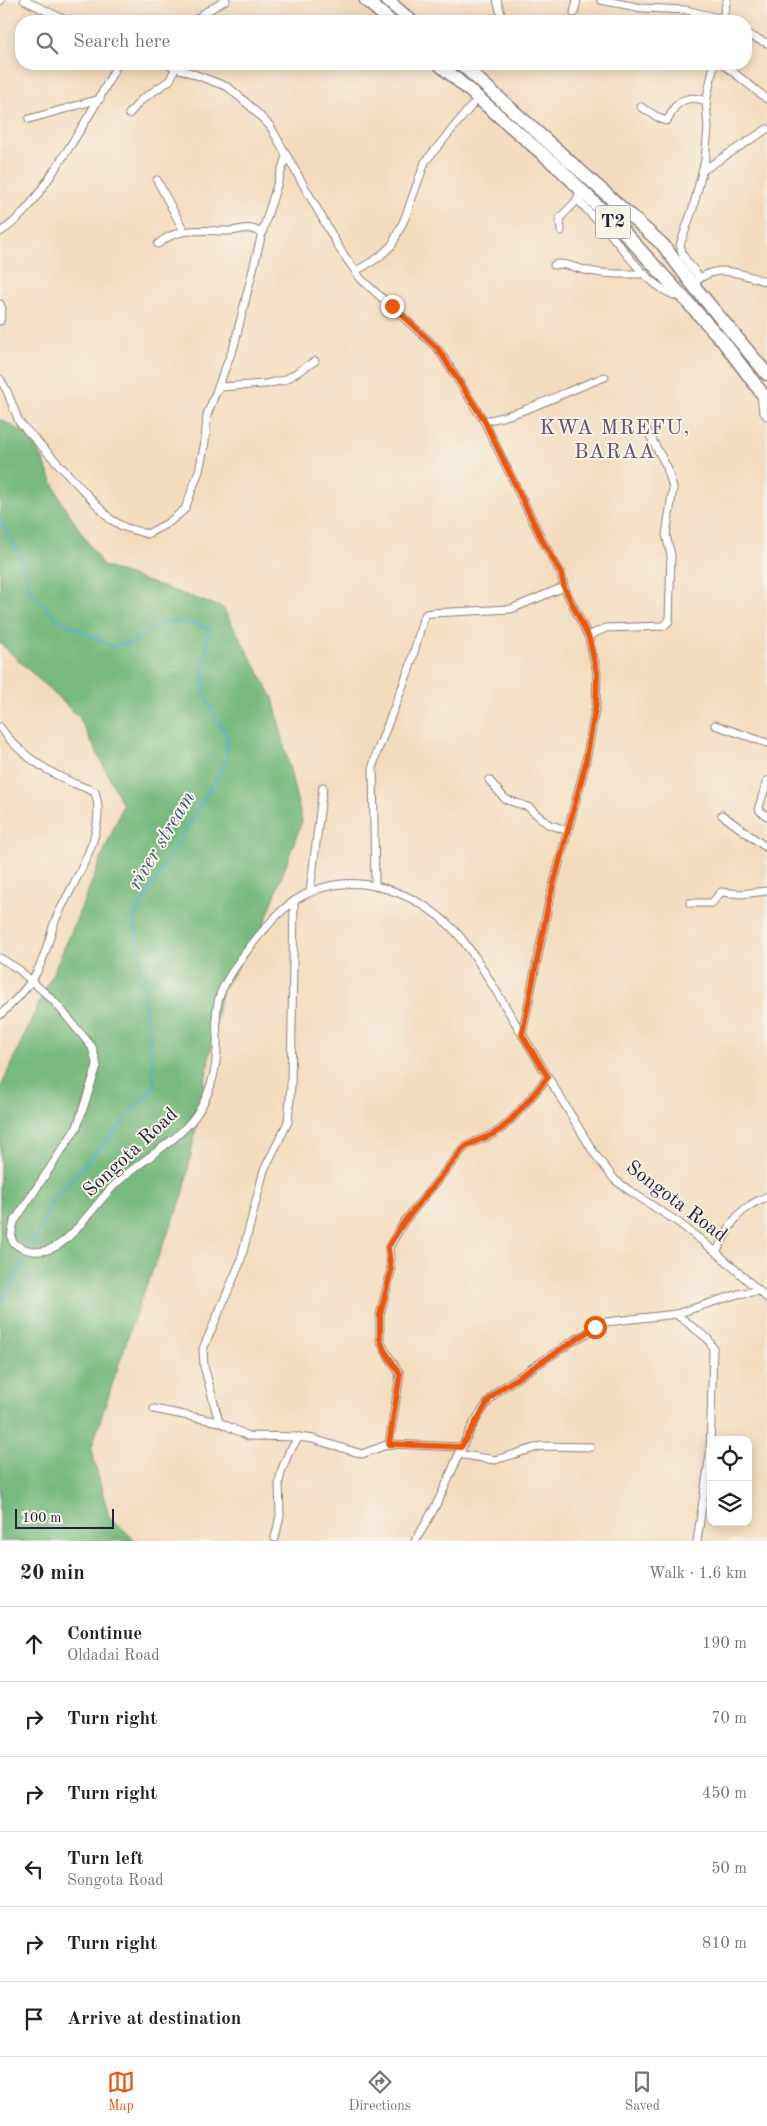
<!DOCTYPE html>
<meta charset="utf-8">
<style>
body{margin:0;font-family:"Old Standard TT",serif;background:#f6f6f6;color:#222}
.controls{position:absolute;right:15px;bottom:15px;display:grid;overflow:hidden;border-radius:10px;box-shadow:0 2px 12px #0003}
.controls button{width:45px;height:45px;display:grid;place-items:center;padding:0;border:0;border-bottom:1px solid #e0e0e0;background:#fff;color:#222;font:25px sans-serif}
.scale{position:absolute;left:15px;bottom:12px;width:99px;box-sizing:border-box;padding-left:5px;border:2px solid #22223b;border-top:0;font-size:14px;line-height:18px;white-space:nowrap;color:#22223b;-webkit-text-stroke:4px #f7f3e8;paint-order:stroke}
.stop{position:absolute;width:15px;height:15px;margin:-11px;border:4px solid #ea580c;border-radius:50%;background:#fff}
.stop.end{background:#ea580c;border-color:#fff;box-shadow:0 1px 5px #0008}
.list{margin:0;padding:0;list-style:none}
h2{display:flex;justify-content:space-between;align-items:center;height:65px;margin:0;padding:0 20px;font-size:21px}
h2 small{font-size:16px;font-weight:400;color:#767676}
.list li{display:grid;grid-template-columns:32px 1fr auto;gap:15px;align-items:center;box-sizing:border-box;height:75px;padding:0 20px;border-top:1px solid #e0e0e0}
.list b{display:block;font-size:19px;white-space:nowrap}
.list p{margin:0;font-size:16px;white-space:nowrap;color:#767676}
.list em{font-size:16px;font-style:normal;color:#767676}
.icon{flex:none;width:28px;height:28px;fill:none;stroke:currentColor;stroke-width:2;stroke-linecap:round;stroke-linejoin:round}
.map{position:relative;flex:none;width:767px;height:1541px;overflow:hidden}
.search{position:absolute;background:#fff;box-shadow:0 2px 12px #0003;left:15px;right:15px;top:15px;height:55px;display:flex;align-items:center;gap:12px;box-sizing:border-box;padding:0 18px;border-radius:20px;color:#767676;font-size:19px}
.sheet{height:515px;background:#fff}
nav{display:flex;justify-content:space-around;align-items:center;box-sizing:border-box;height:70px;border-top:1px solid #e0e0e0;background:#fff;font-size:14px;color:#767676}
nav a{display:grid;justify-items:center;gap:2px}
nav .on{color:#ea580c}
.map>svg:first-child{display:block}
</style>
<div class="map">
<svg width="767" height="1541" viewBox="0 0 767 1541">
<rect width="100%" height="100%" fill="#f7f3e8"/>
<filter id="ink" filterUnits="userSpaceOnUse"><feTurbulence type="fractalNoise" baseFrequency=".02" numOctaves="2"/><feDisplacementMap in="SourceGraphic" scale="10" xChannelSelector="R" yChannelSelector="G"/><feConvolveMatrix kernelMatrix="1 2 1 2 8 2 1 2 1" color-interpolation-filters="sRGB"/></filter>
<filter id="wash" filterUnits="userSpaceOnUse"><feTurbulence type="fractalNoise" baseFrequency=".0096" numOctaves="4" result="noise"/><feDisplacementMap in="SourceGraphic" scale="20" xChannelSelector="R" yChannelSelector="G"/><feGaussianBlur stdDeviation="1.12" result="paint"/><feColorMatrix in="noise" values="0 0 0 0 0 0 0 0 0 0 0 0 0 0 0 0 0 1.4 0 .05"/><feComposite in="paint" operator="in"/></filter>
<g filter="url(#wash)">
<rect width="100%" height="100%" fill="#f3dcbd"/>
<path fill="#78ba7e" stroke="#4d6e5c" d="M 0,419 L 33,438 L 61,501 L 103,566 L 223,608 L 273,698 L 302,821 L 261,933 L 222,990 L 183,1196 L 137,1309 L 91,1449 L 109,1517 L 136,1541 L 0,1541 L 0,1089 L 71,933 L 123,805 L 79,717 L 0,643 Z"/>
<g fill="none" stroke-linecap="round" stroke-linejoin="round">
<g stroke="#51afcf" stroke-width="2">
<path d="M 0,519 L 20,556 L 30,590 L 58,619 L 113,647 L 132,642 L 165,621 L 198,624 L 209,629 L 204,674 L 205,696 L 227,736 L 227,760 L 134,917 L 155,1086 L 55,1198 L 30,1248"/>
<path d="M 0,1308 L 28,1252"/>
</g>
</g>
</g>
<g filter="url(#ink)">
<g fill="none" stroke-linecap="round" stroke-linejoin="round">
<g stroke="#8a7f7c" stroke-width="9">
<g id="street">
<path d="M 24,0 L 67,21"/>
<path d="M 497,0 L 503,21"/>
<path d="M 601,0 L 642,8 L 686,10 L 722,19"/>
<path d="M 0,1 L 1,0"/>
<path d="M 574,13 L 577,0"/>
<path d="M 195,21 L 204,13 L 226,0"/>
<path d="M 722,21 L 727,0"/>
<path d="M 746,34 L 767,43"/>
<path d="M 167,64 L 228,87 L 250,106 L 270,126 L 341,251 L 361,279 L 438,349 L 484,421 L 542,540 L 561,573 L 564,587 L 589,638 L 597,673 L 596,705 L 585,766 L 549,901 L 522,1035"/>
<path d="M 723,64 L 767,99"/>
<path d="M 641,107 L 659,118 L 666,121 C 671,117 671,111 675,107 C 684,97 695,96 706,102"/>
<path d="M 129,114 L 141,100 L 170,80 L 177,64"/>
<path d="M 29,119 L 100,99"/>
<path d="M 702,171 L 767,129"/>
<path d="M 157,180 L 184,231"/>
<path d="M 579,188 L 578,199 C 585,210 596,218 605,228 C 627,252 648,289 682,298"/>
<path d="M 561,231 L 560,218 L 578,199"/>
<path d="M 0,232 C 27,216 44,185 61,160 C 82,128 101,98 117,64"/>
<path d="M 158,244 C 178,226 204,231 228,231 C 245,231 243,224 262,233"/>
<path d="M 554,265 C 563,262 573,267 581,269 C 601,275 624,274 645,274"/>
<path d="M 356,271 L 378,258 L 392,245 L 405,218 L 425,162 L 478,98"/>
<path d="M 700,278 L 683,256 L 680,245 L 693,208 L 705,160 L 708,128 L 706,102 L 714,64"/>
<path d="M 697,281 C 717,262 744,275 767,282"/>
<path d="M 0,304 L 2,309 L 0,321"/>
<path d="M 0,379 L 7,391 L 19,422 L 110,519 L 124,527 L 147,534 L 168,523 L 185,509 L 199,471 L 205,442 L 207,415 L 234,346 L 262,233 L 286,156"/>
<path d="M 219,387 L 265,384 L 285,380 L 315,361"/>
<path d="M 761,396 L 763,411 L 767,416"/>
<path d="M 484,421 C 526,414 565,391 605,377"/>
<path d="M 588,636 L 606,628 L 664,626 L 669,621 L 671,555 L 666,535 L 673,488 L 667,467 L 645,427"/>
<path d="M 715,725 L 767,743"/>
<path d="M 0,727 C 17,752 46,771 73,783 C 81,786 88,789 95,792 C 109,834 71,884 55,921 C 49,938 45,959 35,975 C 26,990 13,1003 0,1015"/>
<path d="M 489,780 L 505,799 L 528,807 L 548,824 L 569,831"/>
<path d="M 767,781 L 759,807 L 760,811 L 767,816"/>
<path d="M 722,815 L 767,848"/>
<path d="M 375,885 L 373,766 L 377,752 L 410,667 L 423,619 L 426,614 L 432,613 L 511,609 L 564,587"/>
<path d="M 310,892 L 323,787"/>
<path d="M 690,903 L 712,903 L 721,892 L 741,894 L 767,891"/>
<path d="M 0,958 L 18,969 L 54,1001 L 92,1047 L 97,1066 L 77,1127 L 14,1222 C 13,1227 10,1235 12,1240 C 13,1244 17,1245 20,1247 C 37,1255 51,1252 65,1240 C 86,1222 100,1197 121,1179 C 147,1156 182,1139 200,1109 C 213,1087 218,1061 217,1036 C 216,1020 215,1007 221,992 C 230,972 243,955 257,938 C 272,920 288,901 311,892 C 361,870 419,894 455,931 C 463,939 469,950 476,958 L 594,1153 L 615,1180 L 630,1191 L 679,1223 L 716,1252 L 767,1298"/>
<path d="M 716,1252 C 725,1237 733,1216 749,1206 C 754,1202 761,1200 767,1196"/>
<path d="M 676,1314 L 708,1339 L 713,1348 L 710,1454 L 697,1541"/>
<path d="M 154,1409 L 219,1422 L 248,1436 L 299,1437"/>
<path d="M 219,1422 L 204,1366 L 203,1349 L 240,1263 L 264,1170 L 288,1122 L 291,1086 L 294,902"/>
<path d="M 389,1444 L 400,1374 L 384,1349 L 380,1339 L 380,1315 L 391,1271 L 389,1247 L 404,1222 L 463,1149 C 474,1139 489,1139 501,1129 C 518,1115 533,1095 548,1077"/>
<path d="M 458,1454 L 495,1460 L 541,1446 L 591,1447"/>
<path d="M 275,1538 L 280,1516 L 279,1482 L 282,1469 L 289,1452 L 299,1437 L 313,1439 L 362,1454 L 389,1444 L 461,1447"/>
<path d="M 415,1541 C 425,1525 435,1508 443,1491 C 459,1456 471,1417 499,1390 L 570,1343 L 606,1322 L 676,1314 L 738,1294 L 757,1291"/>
</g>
</g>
<g stroke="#8a7f7c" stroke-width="15">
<g id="highway">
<path d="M 366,0 L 390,21"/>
<path d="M 387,0 L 411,21"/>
<path d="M 439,64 L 560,169 L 622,230 L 722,340 L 767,400"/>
<path d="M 461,64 L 663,245 L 693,285 L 767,374"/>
</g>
</g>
<use href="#street" stroke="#fff" stroke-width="7"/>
<use href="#highway" stroke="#fff" stroke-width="12"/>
</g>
</g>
<g fill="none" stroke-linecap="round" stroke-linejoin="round" filter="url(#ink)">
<path stroke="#ea580c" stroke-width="6" d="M 392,306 L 438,349 L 484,420 L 542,540 L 561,573 L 564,587 L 589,638 L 597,673 L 596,704 L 585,766 L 549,901 L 522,1035 L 548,1077 C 533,1095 518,1115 501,1129 C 489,1139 474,1139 463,1149 L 404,1222 L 388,1247 L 391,1271 L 380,1315 L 380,1339 L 384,1350 L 400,1374 L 389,1444 L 461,1447 L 489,1400 L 499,1390 L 595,1327"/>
</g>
<g text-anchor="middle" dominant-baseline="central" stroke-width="4" stroke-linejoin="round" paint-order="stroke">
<rect fill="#f7f3e8" stroke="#62616f" stroke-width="1" x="595.5" y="205.5" width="35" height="33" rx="4"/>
<g font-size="19" font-weight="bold" fill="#22223b">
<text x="613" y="222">T2</text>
</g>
<g font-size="20" fill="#22223b" stroke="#f7f3e8">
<text transform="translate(131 1153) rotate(-43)">Songota Road</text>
<text transform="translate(676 1202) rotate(37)">Songota Road</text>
</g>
<g font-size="21" letter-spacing="1" fill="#64516d" stroke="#f7f3e8">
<text x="615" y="428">KWA MREFU,<tspan x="615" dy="24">BARAA</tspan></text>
</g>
<g font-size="21" font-style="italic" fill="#355a76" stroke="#f7f3e8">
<text transform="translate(162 841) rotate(-59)">river stream</text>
</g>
</g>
</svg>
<div class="controls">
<button><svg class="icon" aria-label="locate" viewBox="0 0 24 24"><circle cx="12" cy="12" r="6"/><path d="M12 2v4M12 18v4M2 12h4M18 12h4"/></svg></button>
<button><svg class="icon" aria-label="layers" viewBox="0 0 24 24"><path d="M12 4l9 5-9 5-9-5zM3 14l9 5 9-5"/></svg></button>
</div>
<div class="scale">100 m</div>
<div class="stop" style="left:595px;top:1327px"></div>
<div class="stop end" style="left:392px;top:306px"></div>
<div class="search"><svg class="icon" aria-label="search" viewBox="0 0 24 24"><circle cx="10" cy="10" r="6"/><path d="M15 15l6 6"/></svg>Search here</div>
</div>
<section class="sheet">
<h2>20 min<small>Walk · 1.6 km</small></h2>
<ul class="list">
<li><svg class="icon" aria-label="ahead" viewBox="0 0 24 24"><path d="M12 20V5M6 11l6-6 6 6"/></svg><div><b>Continue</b><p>Oldadai Road</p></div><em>190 m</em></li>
<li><svg class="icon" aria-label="right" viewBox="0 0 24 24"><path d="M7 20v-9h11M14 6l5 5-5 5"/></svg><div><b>Turn right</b></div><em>70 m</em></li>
<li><svg class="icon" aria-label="right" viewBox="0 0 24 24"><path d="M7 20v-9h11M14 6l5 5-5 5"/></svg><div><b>Turn right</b></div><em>450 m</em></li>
<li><svg class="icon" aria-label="left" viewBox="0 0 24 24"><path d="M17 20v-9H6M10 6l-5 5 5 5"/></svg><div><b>Turn left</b><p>Songota Road</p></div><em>50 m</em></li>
<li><svg class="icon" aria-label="right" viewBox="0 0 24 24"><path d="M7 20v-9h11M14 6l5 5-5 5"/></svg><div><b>Turn right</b></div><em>810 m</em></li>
<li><svg class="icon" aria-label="arrive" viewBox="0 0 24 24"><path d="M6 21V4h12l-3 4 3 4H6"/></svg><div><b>Arrive at destination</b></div></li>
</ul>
</section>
<nav>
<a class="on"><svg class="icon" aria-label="map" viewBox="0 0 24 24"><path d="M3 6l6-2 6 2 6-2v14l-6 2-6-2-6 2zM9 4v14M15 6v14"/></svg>Map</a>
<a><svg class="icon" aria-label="directions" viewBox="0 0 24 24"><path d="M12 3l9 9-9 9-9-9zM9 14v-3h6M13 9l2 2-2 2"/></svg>Directions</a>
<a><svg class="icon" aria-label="saved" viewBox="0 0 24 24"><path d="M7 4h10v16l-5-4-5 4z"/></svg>Saved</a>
</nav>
